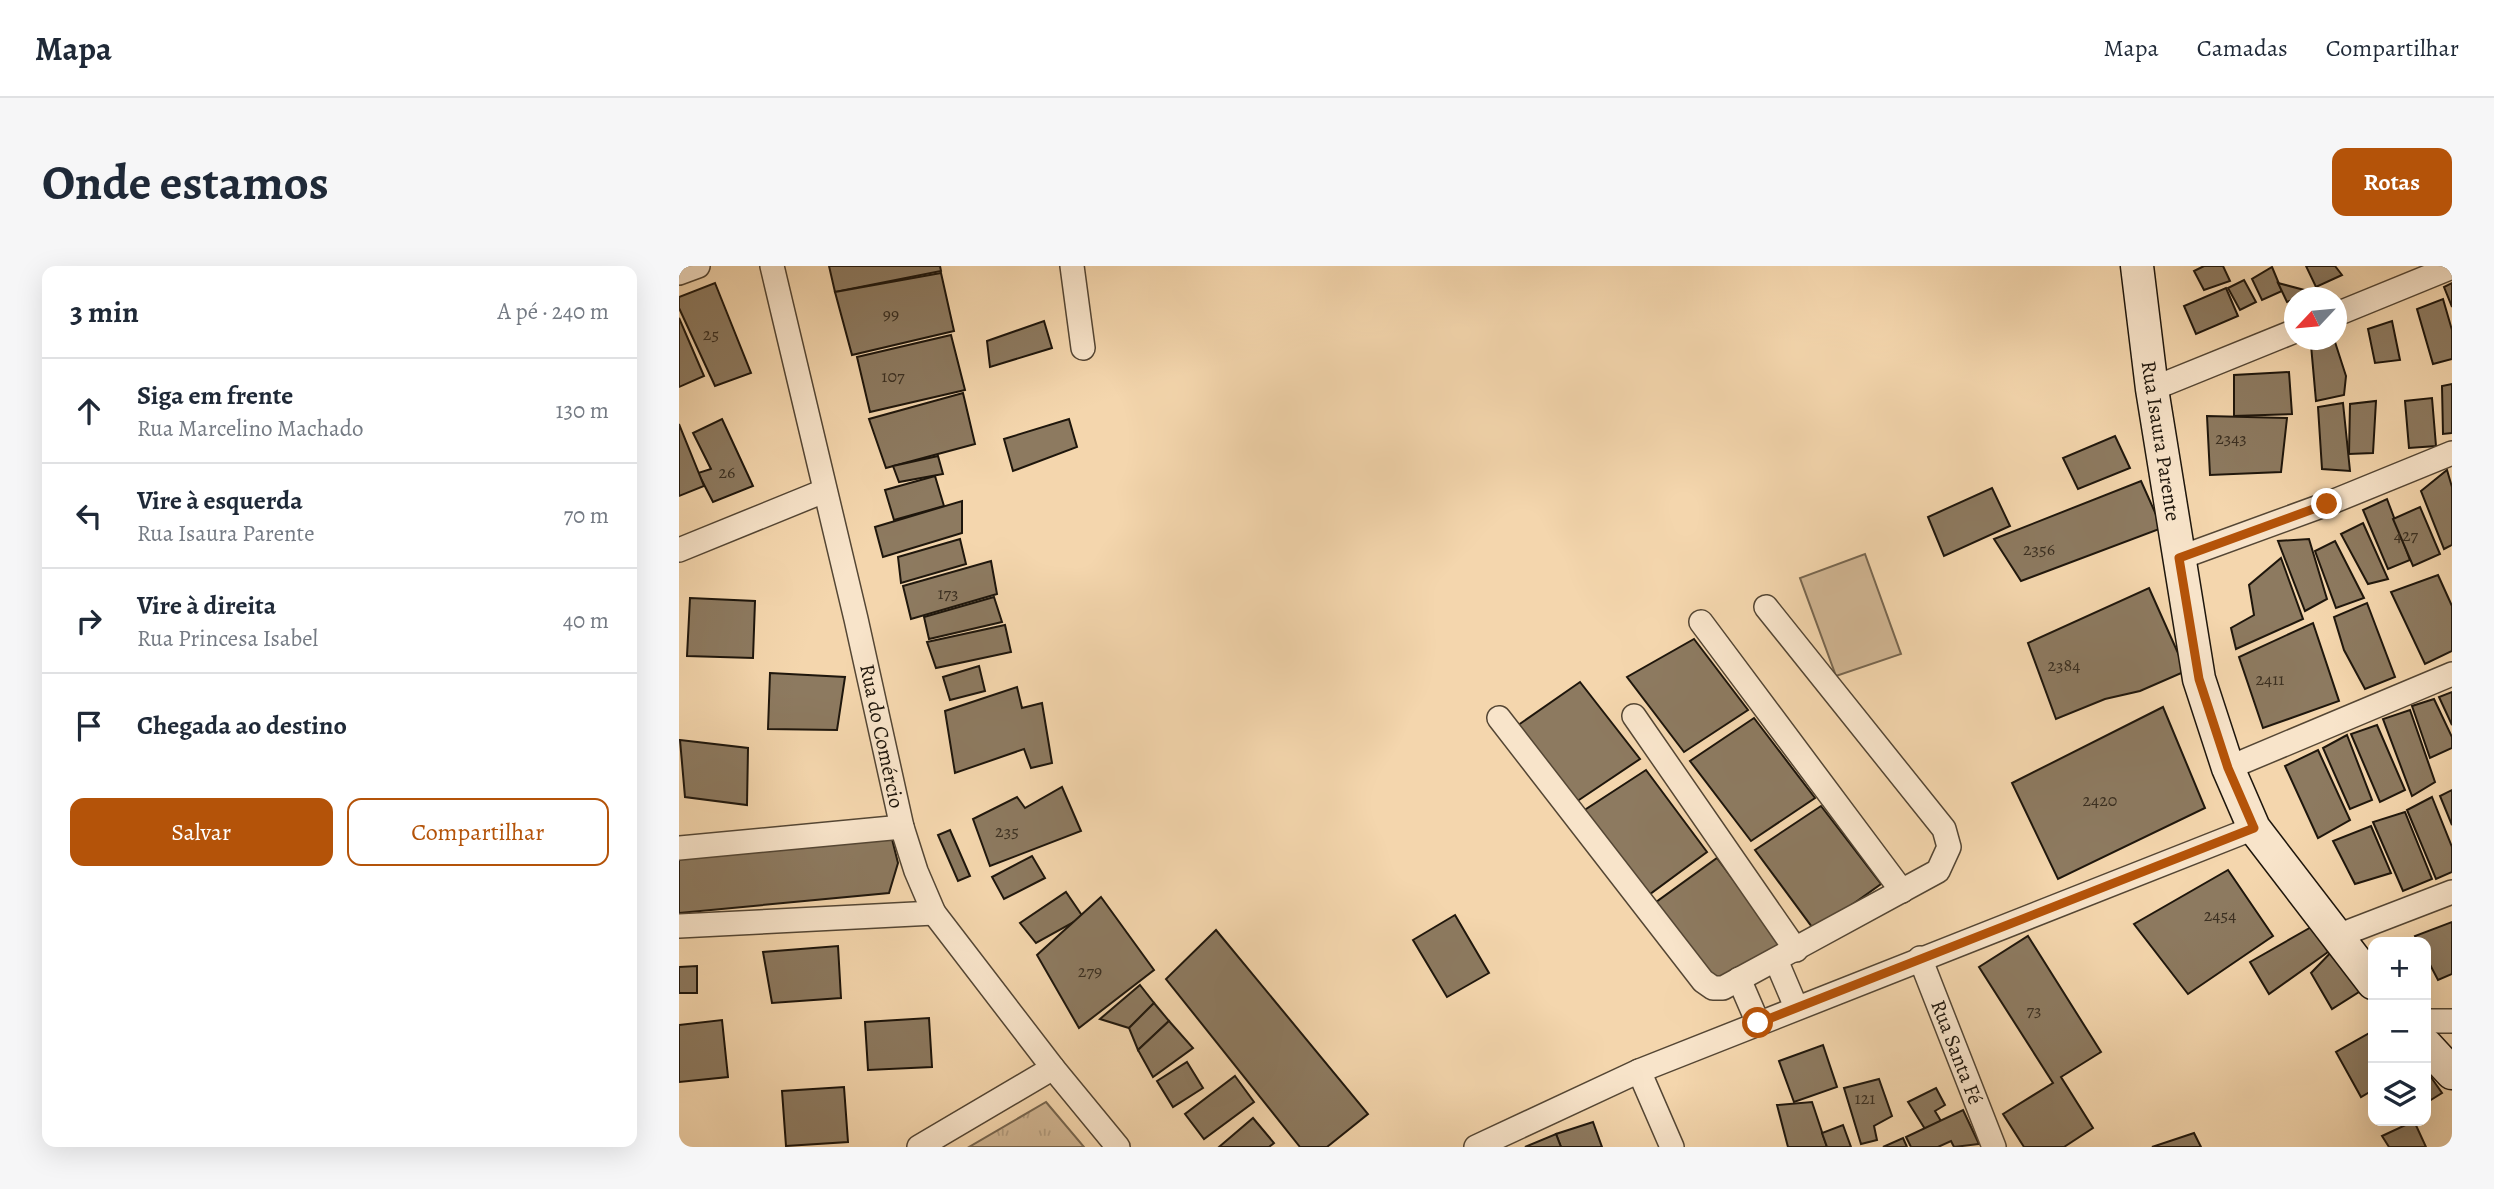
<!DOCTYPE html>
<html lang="pt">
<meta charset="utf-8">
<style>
body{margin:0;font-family:Alegreya,serif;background:#f6f6f7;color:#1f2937}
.controls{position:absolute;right:21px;bottom:21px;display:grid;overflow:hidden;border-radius:14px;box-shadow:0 7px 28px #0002}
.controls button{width:63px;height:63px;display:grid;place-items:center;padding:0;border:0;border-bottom:2px solid #e0e1e3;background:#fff;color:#1f2937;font:35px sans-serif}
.compass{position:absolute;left:1605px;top:21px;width:63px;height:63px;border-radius:50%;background:#fff;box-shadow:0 7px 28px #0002;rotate:244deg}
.stop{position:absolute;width:21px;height:21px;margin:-16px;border:5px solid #b45309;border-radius:50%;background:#fff}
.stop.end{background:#b45309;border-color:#fff;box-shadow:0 2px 7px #0008}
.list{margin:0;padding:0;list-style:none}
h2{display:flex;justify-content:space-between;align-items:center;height:91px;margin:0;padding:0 28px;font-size:30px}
h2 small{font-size:23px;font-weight:400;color:#747a83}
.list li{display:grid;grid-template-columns:46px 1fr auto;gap:21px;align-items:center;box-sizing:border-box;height:105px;padding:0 28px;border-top:2px solid #e0e1e3}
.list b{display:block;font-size:26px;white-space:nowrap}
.list p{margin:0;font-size:23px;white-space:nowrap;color:#747a83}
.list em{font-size:23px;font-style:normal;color:#747a83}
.actions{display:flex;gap:14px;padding:21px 28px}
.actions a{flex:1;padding:16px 0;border:2px solid #b45309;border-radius:14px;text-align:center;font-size:24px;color:#b45309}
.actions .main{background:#b45309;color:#fff}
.icon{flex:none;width:38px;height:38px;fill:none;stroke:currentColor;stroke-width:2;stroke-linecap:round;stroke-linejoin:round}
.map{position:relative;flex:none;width:1773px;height:881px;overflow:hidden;border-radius:14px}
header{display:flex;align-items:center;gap:42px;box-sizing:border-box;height:98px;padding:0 35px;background:#fff;border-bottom:2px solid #e0e1e3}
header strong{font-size:33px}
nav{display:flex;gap:38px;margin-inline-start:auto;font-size:24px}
.intro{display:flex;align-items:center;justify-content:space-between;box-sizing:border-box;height:168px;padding:0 42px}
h1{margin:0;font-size:49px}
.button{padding:18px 32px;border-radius:14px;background:#b45309;color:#fff;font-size:24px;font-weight:700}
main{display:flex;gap:42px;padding:0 42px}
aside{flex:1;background:#fff;border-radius:14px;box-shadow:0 7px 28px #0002}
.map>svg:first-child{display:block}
</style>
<header>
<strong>Mapa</strong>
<nav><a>Mapa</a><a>Camadas</a><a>Compartilhar</a></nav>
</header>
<div class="intro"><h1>Onde estamos</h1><a class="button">Rotas</a></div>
<main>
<aside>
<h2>3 min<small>A pé · 240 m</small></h2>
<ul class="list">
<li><svg class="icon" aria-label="ahead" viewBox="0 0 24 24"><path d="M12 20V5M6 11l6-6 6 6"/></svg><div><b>Siga em frente</b><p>Rua Marcelino Machado</p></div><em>130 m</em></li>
<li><svg class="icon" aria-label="left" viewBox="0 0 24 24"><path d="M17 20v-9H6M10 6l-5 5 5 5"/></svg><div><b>Vire à esquerda</b><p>Rua Isaura Parente</p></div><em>70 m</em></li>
<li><svg class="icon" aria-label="right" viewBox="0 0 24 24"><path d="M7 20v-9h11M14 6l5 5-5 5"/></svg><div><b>Vire à direita</b><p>Rua Princesa Isabel</p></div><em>40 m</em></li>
<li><svg class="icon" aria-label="arrive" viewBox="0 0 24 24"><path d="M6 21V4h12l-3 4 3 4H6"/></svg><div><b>Chegada ao destino</b></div></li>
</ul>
<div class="actions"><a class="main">Salvar</a><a>Compartilhar</a></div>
</aside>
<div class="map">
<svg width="1773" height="881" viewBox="0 0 1773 881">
<defs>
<pattern id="park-tufts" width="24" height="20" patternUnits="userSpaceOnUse" patternTransform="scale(1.75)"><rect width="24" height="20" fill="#d0b592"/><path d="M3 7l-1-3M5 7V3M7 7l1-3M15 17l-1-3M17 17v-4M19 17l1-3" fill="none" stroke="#b29b7d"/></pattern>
</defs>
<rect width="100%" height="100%" fill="#f4d6ad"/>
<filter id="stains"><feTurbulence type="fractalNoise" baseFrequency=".00286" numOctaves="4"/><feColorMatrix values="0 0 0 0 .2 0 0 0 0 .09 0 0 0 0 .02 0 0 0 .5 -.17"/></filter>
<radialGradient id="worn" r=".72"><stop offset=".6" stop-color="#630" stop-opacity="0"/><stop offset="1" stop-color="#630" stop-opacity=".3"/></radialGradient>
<path fill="url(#park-tufts)" stroke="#77664f" stroke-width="2" d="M 367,836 L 405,881 L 290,881 Z"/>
<path fill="#d0b592" stroke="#77664f" stroke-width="2" d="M 1186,288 L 1222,388 L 1157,410 L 1121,312 Z"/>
<g fill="#8d7a60" stroke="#1e160c" stroke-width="2">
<path d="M 150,0 L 261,0 L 262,5 L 156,26 Z"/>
<path d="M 1525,0 L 1544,0 L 1551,15 L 1525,24 L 1515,5 Z"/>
<path d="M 1627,0 L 1656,0 L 1663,9 L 1637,21 Z"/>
<path d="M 1593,1 L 1603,25 L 1583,34 L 1573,13 Z"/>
<path d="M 262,7 L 275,65 L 173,89 L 156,26 Z"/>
<path d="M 1565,14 L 1577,36 L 1561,44 L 1549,22 Z"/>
<path d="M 36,17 L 72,107 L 36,120 L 0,42 L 0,31 Z"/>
<path d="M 1599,17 L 1633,26 L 1608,36 Z"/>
<path d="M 1773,17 L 1773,41 L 1765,21 Z"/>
<path d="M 1547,22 L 1559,50 L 1517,68 L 1505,40 Z"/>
<path d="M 1764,33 L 1773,64 L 1773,93 L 1754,98 L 1738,43 Z"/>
<path d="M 0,52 L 25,110 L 0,121 Z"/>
<path d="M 365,55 L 373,82 L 311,101 L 308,75 Z"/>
<path d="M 1713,55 L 1721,94 L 1696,97 L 1689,63 Z"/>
<path d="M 272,69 L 286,124 L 191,146 L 178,91 Z"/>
<path d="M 1656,76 L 1667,110 L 1665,129 L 1637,135 L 1632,79 Z"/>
<path d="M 1610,106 L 1613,148 L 1555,150 L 1555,109 Z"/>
<path d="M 1773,118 L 1773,167 L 1764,168 L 1763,120 Z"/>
<path d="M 284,127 L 296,178 L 207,202 L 190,153 Z"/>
<path d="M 1753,132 L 1757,180 L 1730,182 L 1726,135 Z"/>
<path d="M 1697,135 L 1694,187 L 1670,188 L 1671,138 Z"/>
<path d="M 1664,137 L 1671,205 L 1643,203 L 1639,141 Z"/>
<path d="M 1528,150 L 1608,152 L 1602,206 L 1531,209 Z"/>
<path d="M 43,153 L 74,220 L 34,236 L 19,207 L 32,203 L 14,167 Z"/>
<path d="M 390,153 L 398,181 L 334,205 L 325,173 Z"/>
<path d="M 0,158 L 25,220 L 0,230 Z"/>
<path d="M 1436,170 L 1451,202 L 1399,223 L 1384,192 Z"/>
<path d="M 259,190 L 264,208 L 220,216 L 214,200 Z"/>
<path d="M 1768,204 L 1773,221 L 1773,279 L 1765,283 L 1742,225 Z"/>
<path d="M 256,210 L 265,240 L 215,254 L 206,224 Z"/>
<path d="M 1462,215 L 1483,262 L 1342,315 L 1315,273 Z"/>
<path d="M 1313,222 L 1331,260 L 1265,290 L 1249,251 Z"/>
<path d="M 1708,233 L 1731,294 L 1709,303 L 1684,244 Z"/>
<path d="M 283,235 L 283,267 L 204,291 L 196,261 Z"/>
<path d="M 1741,241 L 1761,288 L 1734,300 L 1714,253 Z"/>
<path d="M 1684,257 L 1709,313 L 1689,318 L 1662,268 Z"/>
<path d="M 281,273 L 287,298 L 222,317 L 219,291 Z"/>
<path d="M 1630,273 L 1648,333 L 1626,345 L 1599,275 Z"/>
<path d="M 1656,275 L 1685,332 L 1657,342 L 1636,285 Z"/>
<path d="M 1602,292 L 1624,353 L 1557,383 L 1552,362 L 1575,349 L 1570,319 Z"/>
<path d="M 312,295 L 318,328 L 232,353 L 224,320 Z"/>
<path d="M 1759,309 L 1773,340 L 1773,385 L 1746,398 L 1712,326 Z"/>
<path d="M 1470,322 L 1507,405 L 1461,425 L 1426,433 L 1377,453 L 1349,377 Z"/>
<path d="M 315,331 L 323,356 L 250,373 L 245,351 Z"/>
<path d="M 11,332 L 76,335 L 74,392 L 8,390 Z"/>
<path d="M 1688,337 L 1716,411 L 1686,423 L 1665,384 L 1655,351 Z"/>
<path d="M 1634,357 L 1660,435 L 1584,462 L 1560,391 Z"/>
<path d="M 326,359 L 332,386 L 257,402 L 248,376 Z"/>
<path d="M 1015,373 L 1069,444 L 1005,486 L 948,411 Z"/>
<path d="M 300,400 L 306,425 L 271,434 L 264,411 Z"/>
<path d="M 91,407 L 166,411 L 158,464 L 89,463 Z"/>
<path d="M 901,416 L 961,493 L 894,538 L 835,462 Z"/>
<path d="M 338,421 L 343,442 L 363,437 L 373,497 L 352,502 L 345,483 L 276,507 L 266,445 Z"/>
<path d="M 1773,426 L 1773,459 L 1760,431 Z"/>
<path d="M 1755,433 L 1773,471 L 1773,482 L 1751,492 L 1733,440 Z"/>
<path d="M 1484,441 L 1526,542 L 1379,613 L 1333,517 Z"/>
<path d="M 1731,444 L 1756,516 L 1733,530 L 1704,453 Z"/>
<path d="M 1075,452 L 1136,532 L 1072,575 L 1011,495 Z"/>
<path d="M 1698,459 L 1726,524 L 1701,536 L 1672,468 Z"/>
<path d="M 1668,469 L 1693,534 L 1671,543 L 1644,482 Z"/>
<path d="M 1,474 L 69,482 L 68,539 L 6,531 Z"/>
<path d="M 1639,484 L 1671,554 L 1639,572 L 1606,500 Z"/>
<path d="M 967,504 L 1028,586 L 967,631 L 901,547 Z"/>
<path d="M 383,521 L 402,565 L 311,600 L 294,553 L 338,531 L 346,542 Z"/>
<path d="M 1773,524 L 1773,559 L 1761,530 Z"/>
<path d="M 1753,531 L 1773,581 L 1773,606 L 1757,613 L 1728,544 Z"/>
<path d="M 1142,540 L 1202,618 L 1136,665 L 1076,584 Z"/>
<path d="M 1726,546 L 1753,613 L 1724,625 L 1694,556 Z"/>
<path d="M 1692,560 L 1712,607 L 1676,618 L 1654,575 Z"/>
<path d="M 271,564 L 291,610 L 279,615 L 259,569 Z"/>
<path d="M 212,569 L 219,597 L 210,627 L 0,647 L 0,587 Z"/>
<path d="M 353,590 L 366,612 L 325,633 L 313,611 Z"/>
<path d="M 1038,592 L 1102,678 L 1040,719 L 973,639 Z"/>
<path d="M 1549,604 L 1594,670 L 1509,728 L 1455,658 Z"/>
<path d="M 387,626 L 404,651 L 357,677 L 341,657 Z"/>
<path d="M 422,631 L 475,704 L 400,762 L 358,689 Z"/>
<path d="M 776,649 L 810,707 L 768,731 L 734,674 Z"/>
<path d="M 1773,656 L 1773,708 L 1759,714 L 1747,691 L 1747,676 L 1739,676 L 1736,670 Z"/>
<path d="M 1634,660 L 1649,686 L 1590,728 L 1571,696 Z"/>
<path d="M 537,664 L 689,848 L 648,881 L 621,881 L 487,713 Z"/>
<path d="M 1349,670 L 1422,786 L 1382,811 L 1414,862 L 1385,881 L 1345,881 L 1324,848 L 1374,817 L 1300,701 Z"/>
<path d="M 1659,679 L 1691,719 L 1653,743 L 1632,707 Z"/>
<path d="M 159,680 L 162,732 L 93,737 L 84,686 Z"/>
<path d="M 18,700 L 18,727 L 0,727 L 0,701 Z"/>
<path d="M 461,719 L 475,737 L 450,762 L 421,753 Z"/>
<path d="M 475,737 L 490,755 L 459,784 L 450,762 Z"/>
<path d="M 250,752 L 253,801 L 189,804 L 186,756 Z"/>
<path d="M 43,754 L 49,811 L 0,816 L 0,759 Z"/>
<path d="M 490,755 L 514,782 L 474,811 L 459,784 Z"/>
<path d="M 1694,765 L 1694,824 L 1682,831 L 1657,786 Z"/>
<path d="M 1144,779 L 1158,821 L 1115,836 L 1100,795 Z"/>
<path d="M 508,796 L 524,822 L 494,841 L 478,815 Z"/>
<path d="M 1747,804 L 1763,827 L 1747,837 Z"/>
<path d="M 556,810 L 575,836 L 525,873 L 506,848 Z"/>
<path d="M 1200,813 L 1213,850 L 1195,860 L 1198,874 L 1182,878 L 1165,822 Z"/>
<path d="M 165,821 L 169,876 L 107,880 L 103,825 Z"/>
<path d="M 1257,822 L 1266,839 L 1256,845 L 1262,855 L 1246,863 L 1229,836 Z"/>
<path d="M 1133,836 L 1148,881 L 1109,881 L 1098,839 Z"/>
<path d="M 1284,844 L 1300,878 L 1275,881 L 1272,875 L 1259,881 L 1232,881 L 1227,871 Z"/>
<path d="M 574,852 L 595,877 L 590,881 L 540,881 Z"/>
<path d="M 1735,855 L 1747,881 L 1710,881 L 1703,870 Z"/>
<path d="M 914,856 L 923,881 L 882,881 L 877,868 Z"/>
<path d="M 1164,859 L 1172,881 L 1148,881 L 1143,867 Z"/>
<path d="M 1515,867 L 1522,881 L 1473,881 Z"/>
<path d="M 877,868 L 882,881 L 846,881 Z"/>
<path d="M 1224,872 L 1228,881 L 1204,881 Z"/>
</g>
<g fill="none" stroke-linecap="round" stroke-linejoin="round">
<g stroke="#544634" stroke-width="26">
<g id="street">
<path d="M 93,0 L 177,353 L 223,561 L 237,605 L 255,647 L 374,802 L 439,881"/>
<path d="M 393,0 L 404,82"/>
<path d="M 0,7 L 19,0"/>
<path d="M 1658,48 L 1773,1"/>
<path d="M 1473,123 L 1616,65"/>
<path d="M 0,284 L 145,225"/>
<path d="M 1500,292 L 1648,238 L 1773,187"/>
<path d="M 1022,356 L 1223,625"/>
<path d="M 955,450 L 1117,684"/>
<path d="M 820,452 L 1024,715 L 1034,722 L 1044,722 L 1259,605 L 1270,581 L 1265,563 L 1087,341"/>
<path d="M 1549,502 L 1773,408"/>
<path d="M 0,582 L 223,561"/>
<path d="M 0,660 L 255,647"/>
<path d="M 1656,671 L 1773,626"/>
<path d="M 1241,692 L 1315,881"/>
<path d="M 1097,694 L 1117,741"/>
<path d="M 1060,713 L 1079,757"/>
<path d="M 1747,755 L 1773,755"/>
<path d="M 960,805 L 993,881"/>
<path d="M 240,881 L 374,802"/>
<path d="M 797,881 L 960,805 L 1575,562"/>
</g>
</g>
<g stroke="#1e160c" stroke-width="35">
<g id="secondary">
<path d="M 1458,0 L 1473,123 L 1520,413 L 1549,502 L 1575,562 L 1694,717"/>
<path d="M 1747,779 L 1773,807"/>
</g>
</g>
<use href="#street" stroke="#f8e4ca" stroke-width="23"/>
<use href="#secondary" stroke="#f8e4ca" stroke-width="32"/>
</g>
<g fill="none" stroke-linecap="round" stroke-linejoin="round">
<path stroke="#b45309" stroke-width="9" d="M 1079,757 L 1575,562 L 1549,502 L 1520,413 L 1500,292 L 1648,238"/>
</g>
<g text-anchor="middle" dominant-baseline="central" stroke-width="5" stroke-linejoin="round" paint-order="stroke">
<g font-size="18" fill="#3a2f21">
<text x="212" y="48">99</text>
<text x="32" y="68">25</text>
<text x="214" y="110">107</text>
<text x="1552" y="172">2343</text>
<text x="48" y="206">26</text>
<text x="1727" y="269">427</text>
<text x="1360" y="283">2356</text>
<text x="269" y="327">173</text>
<text x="1385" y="399">2384</text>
<text x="1591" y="413">2411</text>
<text x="1421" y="534">2420</text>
<text x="328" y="565">235</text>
<text x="1541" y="649">2454</text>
<text x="411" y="705">279</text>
<text x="1355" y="744">73</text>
<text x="1186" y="832">121</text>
</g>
<g font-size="21" fill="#1e160c" stroke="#f8e4ca">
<text transform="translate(1482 175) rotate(81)">Rua Isaura Parente</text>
<text transform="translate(203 470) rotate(78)">Rua do Comércio</text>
<text transform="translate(1278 786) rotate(69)">Rua Santa Fé</text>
</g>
</g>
<rect width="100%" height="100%" filter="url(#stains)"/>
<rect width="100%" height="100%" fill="url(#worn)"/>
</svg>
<div class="controls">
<button>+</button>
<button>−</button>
<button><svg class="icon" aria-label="layers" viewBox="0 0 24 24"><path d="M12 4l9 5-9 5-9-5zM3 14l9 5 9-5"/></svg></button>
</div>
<svg class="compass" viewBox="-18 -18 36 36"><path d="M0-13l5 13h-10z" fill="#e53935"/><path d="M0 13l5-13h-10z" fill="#747a83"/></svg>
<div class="stop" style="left:1079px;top:757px"></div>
<div class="stop end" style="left:1648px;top:238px"></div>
</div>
</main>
